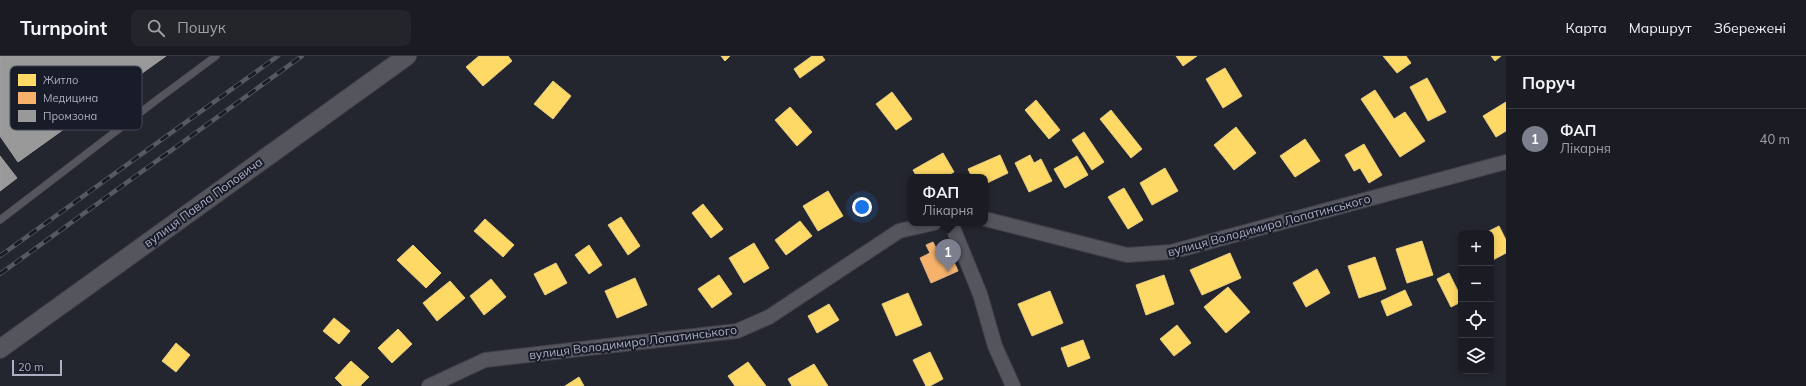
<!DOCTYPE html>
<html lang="uk">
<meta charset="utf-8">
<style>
body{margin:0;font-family:Mulish,sans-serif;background:#24252b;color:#f1f3f6}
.controls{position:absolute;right:12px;bottom:12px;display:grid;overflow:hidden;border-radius:8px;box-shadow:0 2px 10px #0003}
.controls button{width:36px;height:36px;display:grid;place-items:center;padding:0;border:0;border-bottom:1px solid #393a41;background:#1b1c23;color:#f1f3f6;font:20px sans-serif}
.scale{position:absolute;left:12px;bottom:10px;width:50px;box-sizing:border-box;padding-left:4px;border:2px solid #acafc1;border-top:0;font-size:11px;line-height:14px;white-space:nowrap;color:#acafc1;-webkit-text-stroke:3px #181b28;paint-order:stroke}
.you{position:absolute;left:862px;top:151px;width:14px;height:14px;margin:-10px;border:3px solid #fff;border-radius:50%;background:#1a73e8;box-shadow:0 0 0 6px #1a73e833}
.badge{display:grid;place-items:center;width:26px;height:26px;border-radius:50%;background:#7c7f8e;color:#fff;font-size:13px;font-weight:700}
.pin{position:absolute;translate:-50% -33px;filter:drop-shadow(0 1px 2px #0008)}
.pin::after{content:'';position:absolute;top:21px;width:14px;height:12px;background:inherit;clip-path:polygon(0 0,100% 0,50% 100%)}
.popup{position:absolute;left:908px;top:118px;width:80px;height:52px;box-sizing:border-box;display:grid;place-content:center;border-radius:8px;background:#1b1c23;filter:drop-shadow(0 1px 3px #0005);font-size:13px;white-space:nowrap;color:#a0a1a6}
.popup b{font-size:15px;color:#f1f3f6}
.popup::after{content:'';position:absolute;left:50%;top:100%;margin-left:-8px;border:8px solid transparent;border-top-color:#1b1c23}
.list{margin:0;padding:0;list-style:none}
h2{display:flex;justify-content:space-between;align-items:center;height:52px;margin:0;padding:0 16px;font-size:17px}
h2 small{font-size:13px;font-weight:400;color:#a0a1a6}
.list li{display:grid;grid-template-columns:26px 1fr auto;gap:12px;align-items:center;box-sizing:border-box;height:60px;padding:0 16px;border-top:1px solid #393a41}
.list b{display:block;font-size:15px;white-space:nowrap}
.list p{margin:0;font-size:13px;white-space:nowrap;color:#a0a1a6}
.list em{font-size:13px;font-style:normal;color:#a0a1a6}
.icon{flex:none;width:22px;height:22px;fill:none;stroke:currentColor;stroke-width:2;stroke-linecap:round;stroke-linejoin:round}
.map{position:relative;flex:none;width:1506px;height:330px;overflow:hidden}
header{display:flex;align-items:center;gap:24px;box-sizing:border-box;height:56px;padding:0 20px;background:#1b1c23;border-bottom:1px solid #393a41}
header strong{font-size:19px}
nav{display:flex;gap:22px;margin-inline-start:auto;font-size:14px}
.search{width:280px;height:36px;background:#24252b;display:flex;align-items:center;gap:10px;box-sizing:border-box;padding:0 14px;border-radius:8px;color:#a0a1a6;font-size:15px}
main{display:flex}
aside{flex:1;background:#1b1c23}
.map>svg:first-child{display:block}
</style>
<header>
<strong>Turnpoint</strong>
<div class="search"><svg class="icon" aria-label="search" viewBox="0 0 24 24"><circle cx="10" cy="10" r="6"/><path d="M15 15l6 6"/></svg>Пошук</div>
<nav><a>Карта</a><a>Маршрут</a><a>Збережені</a></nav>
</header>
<main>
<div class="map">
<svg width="1506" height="330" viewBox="0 0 1506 330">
<rect width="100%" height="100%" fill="#24262f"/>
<g fill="#ffd966" stroke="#e6cc81">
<path d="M 479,0 L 508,0 L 512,5 L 483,30 L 466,11 Z"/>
<path d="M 721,0 L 730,0 L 725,5 Z"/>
<path d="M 812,0 L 822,0 L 825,4 L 800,22 L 794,13 Z"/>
<path d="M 1176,0 L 1197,0 L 1183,10 Z"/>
<path d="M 1383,0 L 1406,0 L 1411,7 L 1397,17 Z"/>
<path d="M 1491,0 L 1501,0 L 1495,5 Z"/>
<path d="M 1225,12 L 1242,40 L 1223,52 L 1206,23 Z"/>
<path d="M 1427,22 L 1446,56 L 1428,65 L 1410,31 Z"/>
<path d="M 553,25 L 571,40 L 553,63 L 534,48 Z"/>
<path d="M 1375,34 L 1394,63 L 1405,56 L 1425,85 L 1400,101 L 1361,43 Z"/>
<path d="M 892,36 L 912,63 L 896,74 L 876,48 Z"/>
<path d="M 1036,44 L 1060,74 L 1049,83 L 1025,54 Z"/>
<path d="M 1506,46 L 1506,75 L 1496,81 L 1483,60 Z"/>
<path d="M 790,51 L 812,76 L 797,90 L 775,64 Z"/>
<path d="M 1111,54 L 1142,93 L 1131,102 L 1100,63 Z"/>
<path d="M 1236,71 L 1256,97 L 1234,114 L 1214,89 Z"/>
<path d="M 1084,76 L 1104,106 L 1092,114 L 1072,84 Z"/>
<path d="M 1305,83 L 1320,105 L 1295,121 L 1280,100 Z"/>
<path d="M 1364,88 L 1382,119 L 1369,127 L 1360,112 L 1354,115 L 1345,99 Z"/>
<path d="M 943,97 L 954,116 L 945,121 L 917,121 L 913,114 Z"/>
<path d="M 1000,99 L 1008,117 L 985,128 L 985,121 L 972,121 L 968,113 Z"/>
<path d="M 1030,99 L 1034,107 L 1041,103 L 1052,125 L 1029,136 L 1015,107 Z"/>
<path d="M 1077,100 L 1088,119 L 1065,132 L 1054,113 Z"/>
<path d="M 1165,112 L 1178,135 L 1152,149 L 1140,127 Z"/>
<path d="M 1124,132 L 1143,164 L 1128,173 L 1108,141 Z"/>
<path d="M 828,135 L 843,160 L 818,175 L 803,150 Z"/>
<path d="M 703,148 L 723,173 L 711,182 L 692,157 Z"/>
<path d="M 621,161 L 640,190 L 628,199 L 608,169 Z"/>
<path d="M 485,163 L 514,189 L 503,201 L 474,175 Z"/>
<path d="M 800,165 L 812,180 L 786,199 L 775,184 Z"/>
<path d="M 1499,170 L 1506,184 L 1506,197 L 1491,205 L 1491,177 L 1485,177 Z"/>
<path d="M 1422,185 L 1433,219 L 1407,227 L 1396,193 Z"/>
<path d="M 754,187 L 769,212 L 744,227 L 729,202 Z"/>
<path d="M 413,189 L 441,217 L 426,232 L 397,204 Z"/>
<path d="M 589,189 L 602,209 L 589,218 L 575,199 Z"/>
<path d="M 1230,197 L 1241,222 L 1202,239 L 1190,214 Z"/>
<path d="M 1375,201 L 1386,233 L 1359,242 L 1348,210 Z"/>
<path d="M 556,207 L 567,227 L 545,239 L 534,218 Z"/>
<path d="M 1317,213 L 1330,237 L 1306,251 L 1293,227 Z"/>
<path d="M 1449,217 L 1461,241 L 1461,246 L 1451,251 L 1437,223 Z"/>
<path d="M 719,219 L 732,238 L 712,252 L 698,233 Z"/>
<path d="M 1164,219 L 1174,248 L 1146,259 L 1136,229 Z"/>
<path d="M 635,222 L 647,249 L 617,262 L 605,235 Z"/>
<path d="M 491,223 L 506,241 L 484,259 L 470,240 Z"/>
<path d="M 450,225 L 465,242 L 437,265 L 423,247 Z"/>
<path d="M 1228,231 L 1250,256 L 1226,277 L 1204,251 Z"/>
<path d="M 1405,234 L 1412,249 L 1387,260 L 1381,245 Z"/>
<path d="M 1050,235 L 1063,267 L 1032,280 L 1018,248 Z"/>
<path d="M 908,237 L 922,269 L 896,280 L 882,248 Z"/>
<path d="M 829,248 L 839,264 L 817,277 L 808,260 Z"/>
<path d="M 334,262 L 350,275 L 339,288 L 323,275 Z"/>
<path d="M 1177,269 L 1191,287 L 1174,300 L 1160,283 Z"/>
<path d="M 398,273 L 412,288 L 392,307 L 378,292 Z"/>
<path d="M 1083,284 L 1090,302 L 1068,311 L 1061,292 Z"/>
<path d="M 176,287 L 190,299 L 176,316 L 162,305 Z"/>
<path d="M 930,296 L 943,323 L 930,330 L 926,330 L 913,304 Z"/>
<path d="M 351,305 L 369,321 L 360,330 L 343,330 L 335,322 Z"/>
<path d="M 748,306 L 766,330 L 735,330 L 728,320 Z"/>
<path d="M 814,308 L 828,330 L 792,330 L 788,323 Z"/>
<path d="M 579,321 L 584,330 L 565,330 Z"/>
</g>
<path fill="#f6b26b" stroke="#e0b185" d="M 933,186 L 937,194 L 947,190 L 958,215 L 931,227 L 920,202 L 930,197 L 926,189 Z"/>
<g fill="#999" stroke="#9fa0a5">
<path d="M 0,0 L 166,0 L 18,106 L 0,80 Z"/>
<path d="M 0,100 L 17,122 L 0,135 Z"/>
</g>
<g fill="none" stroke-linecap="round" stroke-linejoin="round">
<g stroke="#404148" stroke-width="8">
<path id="service" d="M 0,164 L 158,43 L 216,0"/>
</g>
<g stroke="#404148" stroke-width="16">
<g id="minor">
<path d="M 985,163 L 1127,199 L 1171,196 L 1506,106"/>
<path d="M 951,167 L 980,238 L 995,290 L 1013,330"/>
<path d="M 429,330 L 485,304 L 737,275 L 769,261 L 899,175 L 934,167"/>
</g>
</g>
<g stroke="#404148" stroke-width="20">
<path id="tertiary" d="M 0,293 L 407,0"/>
</g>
<use href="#service" stroke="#54555d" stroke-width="7"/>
<use href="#minor" stroke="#54555d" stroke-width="14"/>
<use href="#tertiary" stroke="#54555d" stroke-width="18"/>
<g stroke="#575961" stroke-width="4.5">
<g id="rail">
<path d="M 0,200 L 278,0"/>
<path d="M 0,218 L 302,0"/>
</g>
</g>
<use href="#rail" stroke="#181b28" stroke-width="3" stroke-dasharray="9" stroke-linecap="butt"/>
</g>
<g text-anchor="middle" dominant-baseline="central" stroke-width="4" stroke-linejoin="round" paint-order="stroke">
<g font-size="12" fill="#acafc1" stroke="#181b28">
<text transform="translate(203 146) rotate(-36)">вулиця Павла Поповича</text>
<text transform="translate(1269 169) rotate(-15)">вулиця Володимира Лопатинського</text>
<text transform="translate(633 286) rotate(-7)">вулиця Володимира Лопатинського</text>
</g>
</g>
<rect x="10" y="10" width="132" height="64" rx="6" fill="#181b28" stroke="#444756" stroke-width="1"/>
<rect x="18" y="18" width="18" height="12" fill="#ffd966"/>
<rect x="18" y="36" width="18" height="12" fill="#f6b26b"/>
<rect x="18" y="54" width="18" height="12" fill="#999"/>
<g font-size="11" fill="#acafc1">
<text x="43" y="28">Житло</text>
<text x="43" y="46">Медицина</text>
<text x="43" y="64">Промзона</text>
</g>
</svg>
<div class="controls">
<button>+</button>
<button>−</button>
<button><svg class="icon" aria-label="locate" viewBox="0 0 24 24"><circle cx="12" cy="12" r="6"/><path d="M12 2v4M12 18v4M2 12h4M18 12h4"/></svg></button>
<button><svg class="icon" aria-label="layers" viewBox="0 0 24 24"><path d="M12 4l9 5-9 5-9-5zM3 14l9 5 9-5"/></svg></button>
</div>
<div class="scale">20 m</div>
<div class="you"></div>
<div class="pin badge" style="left:948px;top:216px">1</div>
<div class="popup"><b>ФАП</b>Лікарня</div>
</div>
<aside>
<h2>Поруч<small></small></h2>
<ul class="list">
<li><span class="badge">1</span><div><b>ФАП</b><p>Лікарня</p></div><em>40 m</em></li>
</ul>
</aside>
</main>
